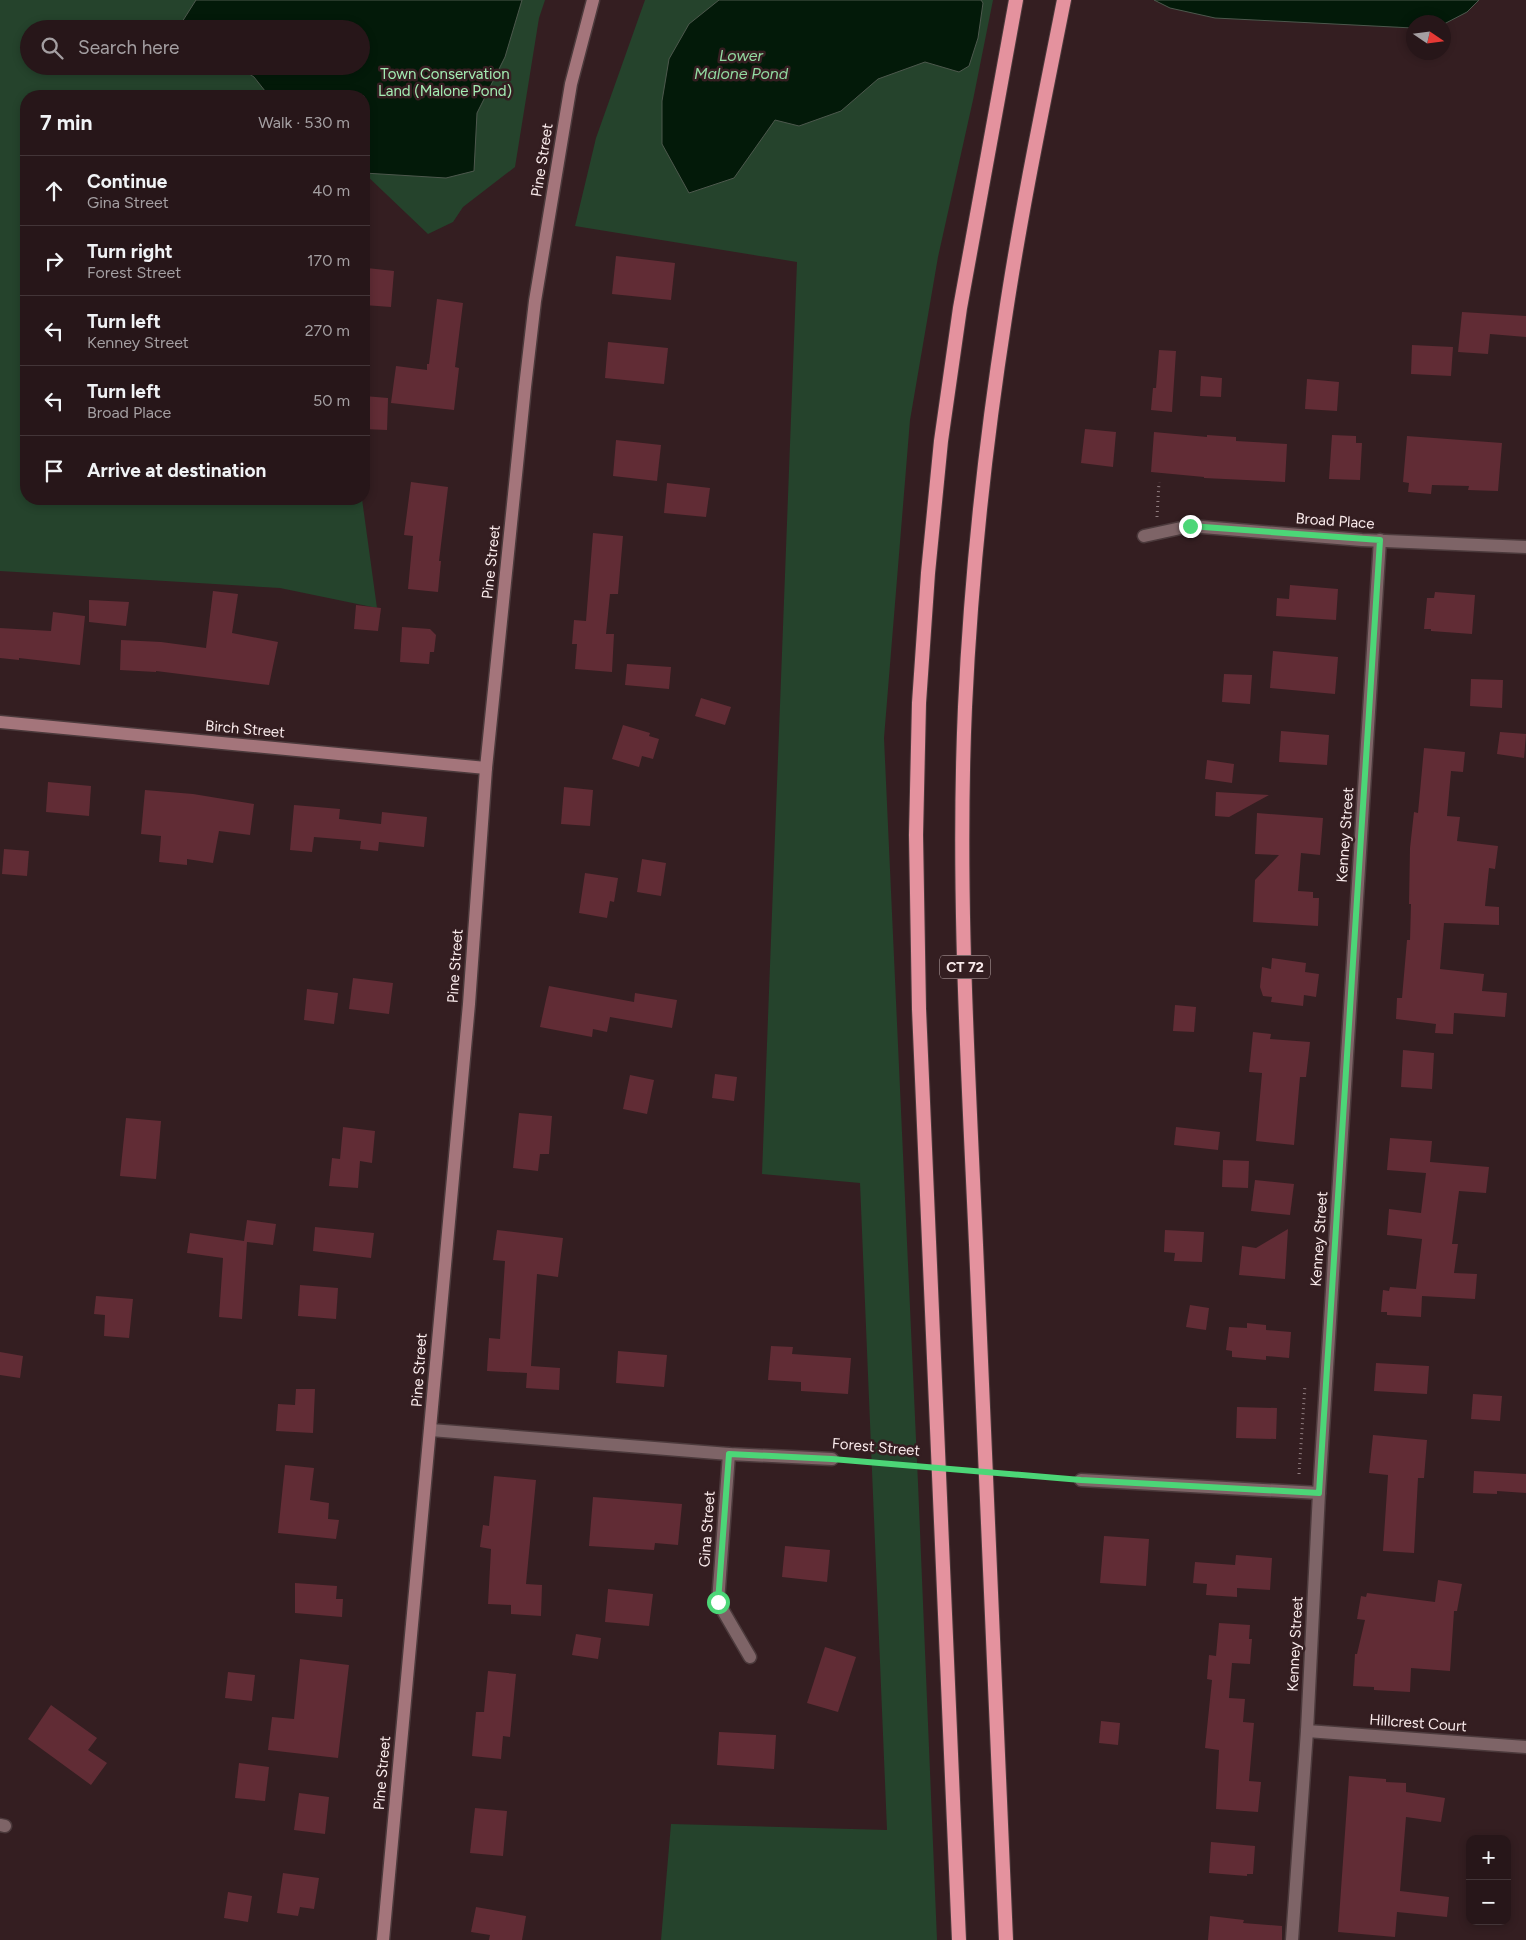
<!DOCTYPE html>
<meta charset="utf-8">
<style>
body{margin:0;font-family:Figtree,sans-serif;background:#2f1f22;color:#f1f3f6}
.controls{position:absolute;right:15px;bottom:15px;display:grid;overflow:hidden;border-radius:10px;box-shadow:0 2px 8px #0003}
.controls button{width:45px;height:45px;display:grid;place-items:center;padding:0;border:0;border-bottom:1px solid #433538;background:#271619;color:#f1f3f6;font:25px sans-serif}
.compass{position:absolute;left:1406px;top:15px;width:45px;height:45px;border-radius:50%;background:#271619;box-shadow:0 2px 8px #0003;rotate:103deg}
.stop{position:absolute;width:15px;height:15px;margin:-11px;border:4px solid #4cd677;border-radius:50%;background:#fff}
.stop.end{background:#4cd677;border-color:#fff;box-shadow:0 1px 5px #0008}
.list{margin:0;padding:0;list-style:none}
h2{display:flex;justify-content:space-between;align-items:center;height:65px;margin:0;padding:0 20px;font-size:21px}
h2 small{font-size:16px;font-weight:400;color:#a49fa2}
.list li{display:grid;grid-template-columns:32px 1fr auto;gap:15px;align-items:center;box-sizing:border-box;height:70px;padding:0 20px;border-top:1px solid #433538}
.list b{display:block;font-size:19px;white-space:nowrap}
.list p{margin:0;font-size:16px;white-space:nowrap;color:#a49fa2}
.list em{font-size:16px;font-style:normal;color:#a49fa2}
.icon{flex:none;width:28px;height:28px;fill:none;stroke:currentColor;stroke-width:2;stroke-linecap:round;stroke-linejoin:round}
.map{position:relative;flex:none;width:1526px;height:1940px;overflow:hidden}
.search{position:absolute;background:#271619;box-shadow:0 2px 8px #0003;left:20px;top:20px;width:350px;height:55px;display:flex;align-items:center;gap:12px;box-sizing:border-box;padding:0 18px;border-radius:28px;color:#a49fa2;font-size:19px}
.panel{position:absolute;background:#271619;box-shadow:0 2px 8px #0003;left:20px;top:90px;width:350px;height:415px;border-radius:20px}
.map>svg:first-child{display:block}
.green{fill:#25432c;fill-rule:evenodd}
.water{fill:#031a09;stroke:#4d584d}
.building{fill:#612c35}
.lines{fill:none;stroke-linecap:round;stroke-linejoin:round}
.minor-casing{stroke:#4c3a3c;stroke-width:15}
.secondary-casing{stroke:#4c3a3c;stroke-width:15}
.trunk-casing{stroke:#4c3a3c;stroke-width:16}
.path{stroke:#8e7b7d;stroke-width:3;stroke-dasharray:1 4;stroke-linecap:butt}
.minor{stroke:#7e6467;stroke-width:12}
.secondary{stroke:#a4757b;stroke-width:12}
.trunk{stroke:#e4929e;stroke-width:14}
.path-bridge{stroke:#8e7b7d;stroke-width:3;stroke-dasharray:1 4;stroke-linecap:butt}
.route{stroke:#4cd677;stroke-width:6}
.labels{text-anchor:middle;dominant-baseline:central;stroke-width:5;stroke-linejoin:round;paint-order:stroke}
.shield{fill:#341e21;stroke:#beadae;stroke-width:1}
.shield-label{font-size:14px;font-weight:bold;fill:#f9eaeb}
.park-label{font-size:15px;fill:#a4ecb3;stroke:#341e21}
.street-label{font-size:15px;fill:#f9eaeb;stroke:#341e21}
.water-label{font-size:16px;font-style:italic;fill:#93dba2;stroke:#341e21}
</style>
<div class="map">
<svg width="1526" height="1940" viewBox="0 0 1526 1940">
<rect width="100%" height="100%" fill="#341e21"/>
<g class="green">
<path d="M 0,0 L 545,0 L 539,18 L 515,167 L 463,207 L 453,222 L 428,234 L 364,173 L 364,175 L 364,96 L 26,96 L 26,499 L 362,499 L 377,608 L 280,588 L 0,571 ZM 29,29 L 361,29 L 361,66 L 29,66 Z"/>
<path d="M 645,0 L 993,0 L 973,100 L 938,257 L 910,420 L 884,738 L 918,1483 L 937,1940 L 661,1940 L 671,1824 L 887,1830 L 860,1183 L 762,1174 L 797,262 L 575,226 L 596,138 Z"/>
</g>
<g class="water">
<path d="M 196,0 L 522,0 L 505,57 L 477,113 L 474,171 L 446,178 L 364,173 L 364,96 L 269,96 L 254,77 L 237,66 L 361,66 L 361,29 L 190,29 L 182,22 Z"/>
<path d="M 719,0 L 981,0 L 983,3 L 978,38 L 969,66 L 959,72 L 925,62 L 878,79 L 841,111 L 799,126 L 775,120 L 734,178 L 689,193 L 662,144 L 662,101 L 669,59 L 689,24 Z"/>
<path d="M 1154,0 L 1479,0 L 1467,12 L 1444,24 L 1444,22 L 1414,22 L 1413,28 L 1215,18 L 1170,8 Z"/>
</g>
<g class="building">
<path d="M 616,256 L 675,263 L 671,300 L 612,294 Z"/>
<path d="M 367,268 L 394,271 L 391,307 L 364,305 Z"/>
<path d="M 437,299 L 463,303 L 455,367 L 459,368 L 454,410 L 391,403 L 396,366 L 427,370 L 427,364 L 429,364 Z"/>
<path d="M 1462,312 L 1526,316 L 1526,337 L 1490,334 L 1488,354 L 1458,352 Z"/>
<path d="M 608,342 L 668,348 L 664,384 L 605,378 Z"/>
<path d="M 1412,345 L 1453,347 L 1451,376 L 1411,374 Z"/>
<path d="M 1159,350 L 1176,351 L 1172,412 L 1151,410 L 1153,388 L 1156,388 Z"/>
<path d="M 1201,376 L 1222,378 L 1221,397 L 1200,396 Z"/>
<path d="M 1307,379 L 1339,382 L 1337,411 L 1305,409 Z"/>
<path d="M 364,396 L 388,398 L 387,430 L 364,429 Z"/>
<path d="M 1085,429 L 1116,432 L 1113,467 L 1081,463 Z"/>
<path d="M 1154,432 L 1207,437 L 1207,435 L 1236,437 L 1236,441 L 1287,444 L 1285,482 L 1204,478 L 1204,477 L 1151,472 Z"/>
<path d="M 1332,435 L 1356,436 L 1356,443 L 1362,443 L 1360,480 L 1329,479 Z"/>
<path d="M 1407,436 L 1502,443 L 1498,491 L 1468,490 L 1469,486 L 1432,485 L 1431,494 L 1408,492 L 1409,483 L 1403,482 Z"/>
<path d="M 616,440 L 661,445 L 657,481 L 613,476 Z"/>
<path d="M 411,482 L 448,487 L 439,561 L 441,561 L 438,592 L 408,589 L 413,536 L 404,535 Z"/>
<path d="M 667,483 L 710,488 L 706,517 L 664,513 Z"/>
<path d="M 593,533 L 623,536 L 618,594 L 610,594 L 606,634 L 614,634 L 612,672 L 575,669 L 577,644 L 572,644 L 574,620 L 586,621 Z"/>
<path d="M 1290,585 L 1338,589 L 1336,620 L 1276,616 L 1277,598 L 1289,599 Z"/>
<path d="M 213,591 L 238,594 L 232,633 L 278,642 L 269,685 L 156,671 L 156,672 L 120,670 L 121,640 L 161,642 L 206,648 Z"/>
<path d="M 1435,592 L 1475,595 L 1472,634 L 1431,631 L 1431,629 L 1424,629 L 1427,598 L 1434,598 Z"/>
<path d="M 89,600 L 129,602 L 126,626 L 89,622 Z"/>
<path d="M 356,605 L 381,608 L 378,631 L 354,629 Z"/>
<path d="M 53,612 L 85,616 L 80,665 L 19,658 L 19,660 L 0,658 L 0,628 L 51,631 Z"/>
<path d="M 402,627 L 430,629 L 436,635 L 434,652 L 430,652 L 429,664 L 400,662 Z"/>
<path d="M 1273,651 L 1338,657 L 1335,694 L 1270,688 Z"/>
<path d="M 627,664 L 671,667 L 669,689 L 625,685 Z"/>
<path d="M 1224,674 L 1252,675 L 1250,704 L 1222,702 Z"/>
<path d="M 1471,679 L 1503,680 L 1502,708 L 1470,706 Z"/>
<path d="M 701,698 L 731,707 L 725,725 L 695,716 Z"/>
<path d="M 623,725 L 650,733 L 649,736 L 659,739 L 653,759 L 642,756 L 639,767 L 612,759 Z"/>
<path d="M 1281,731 L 1329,735 L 1327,765 L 1279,762 Z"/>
<path d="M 1500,732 L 1526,734 L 1524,758 L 1497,754 Z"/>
<path d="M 1424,748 L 1465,752 L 1463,772 L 1451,771 L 1447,816 L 1460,817 L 1457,841 L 1498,846 L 1495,869 L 1489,868 L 1485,906 L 1499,907 L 1499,925 L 1444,923 L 1440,969 L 1484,974 L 1482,991 L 1507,993 L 1505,1017 L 1454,1013 L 1453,1034 L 1435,1033 L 1436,1024 L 1396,1019 L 1397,998 L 1402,998 L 1407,940 L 1410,940 L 1411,904 L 1409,904 L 1410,848 L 1414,812 L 1418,813 Z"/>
<path d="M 1207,760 L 1234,764 L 1232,783 L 1205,779 Z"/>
<path d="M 48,782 L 91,786 L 89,816 L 46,812 Z"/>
<path d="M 564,787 L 593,790 L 590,826 L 561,824 Z"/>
<path d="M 145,790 L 193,794 L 254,804 L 250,835 L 219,831 L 213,863 L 187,859 L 187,865 L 159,862 L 161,836 L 141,834 Z"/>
<path d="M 1216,792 L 1269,795 L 1229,817 L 1215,816 Z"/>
<path d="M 294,805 L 340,809 L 339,819 L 381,824 L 382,812 L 427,817 L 424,847 L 379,842 L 378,851 L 360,849 L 361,841 L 314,837 L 312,852 L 290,850 Z"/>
<path d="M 1257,813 L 1323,818 L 1320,855 L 1301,853 L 1298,891 L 1313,892 L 1313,898 L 1319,898 L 1318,926 L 1253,922 L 1255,880 L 1279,855 L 1255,854 Z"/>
<path d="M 4,849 L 29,851 L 27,876 L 2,874 Z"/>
<path d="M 642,859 L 666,863 L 661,896 L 637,892 Z"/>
<path d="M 585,873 L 618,878 L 614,902 L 610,901 L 607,918 L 579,913 Z"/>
<path d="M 1272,958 L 1306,963 L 1305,972 L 1319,974 L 1316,997 L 1304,995 L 1303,1006 L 1271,1002 L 1272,997 L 1263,996 L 1260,987 L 1262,967 L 1271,969 Z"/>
<path d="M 353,978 L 393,983 L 389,1014 L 349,1009 Z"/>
<path d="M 549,986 L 634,1002 L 635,993 L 677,1000 L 672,1028 L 610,1017 L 607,1032 L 593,1029 L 592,1037 L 540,1027 Z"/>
<path d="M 307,989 L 338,993 L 334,1024 L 304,1020 Z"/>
<path d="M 1175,1005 L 1196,1007 L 1194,1032 L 1173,1031 Z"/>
<path d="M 1253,1032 L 1271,1034 L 1270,1039 L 1310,1042 L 1306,1077 L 1300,1077 L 1294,1145 L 1256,1141 L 1262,1073 L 1249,1072 Z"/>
<path d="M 1403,1050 L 1434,1053 L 1432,1089 L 1401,1087 Z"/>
<path d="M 715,1074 L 737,1077 L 734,1101 L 712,1098 Z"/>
<path d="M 630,1075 L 654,1080 L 647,1114 L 623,1109 Z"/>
<path d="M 519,1113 L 552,1116 L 549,1154 L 540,1154 L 538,1171 L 513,1168 Z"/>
<path d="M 126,1118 L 161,1121 L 156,1179 L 120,1176 Z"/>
<path d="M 343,1127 L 375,1131 L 372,1163 L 360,1161 L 358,1188 L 329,1186 L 332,1158 L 340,1159 Z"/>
<path d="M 1176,1127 L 1220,1132 L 1218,1150 L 1174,1145 Z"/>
<path d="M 1390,1138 L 1432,1141 L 1430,1162 L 1489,1167 L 1486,1193 L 1459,1191 L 1452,1244 L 1458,1244 L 1454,1273 L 1477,1274 L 1475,1299 L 1422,1296 L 1421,1317 L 1387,1315 L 1387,1312 L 1381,1312 L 1383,1290 L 1389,1291 L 1390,1287 L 1416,1289 L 1422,1239 L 1387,1235 L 1389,1209 L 1421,1213 L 1426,1173 L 1387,1170 Z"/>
<path d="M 1223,1160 L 1249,1161 L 1248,1188 L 1222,1187 Z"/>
<path d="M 1255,1180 L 1294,1184 L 1290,1215 L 1251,1211 Z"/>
<path d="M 247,1220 L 276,1224 L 273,1245 L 247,1242 L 242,1319 L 219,1317 L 223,1258 L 187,1253 L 190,1233 L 244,1241 Z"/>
<path d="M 315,1227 L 374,1233 L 371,1258 L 313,1251 Z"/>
<path d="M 1288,1229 L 1285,1279 L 1239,1275 L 1242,1246 L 1256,1248 Z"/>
<path d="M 497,1230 L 563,1238 L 558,1277 L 537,1274 L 531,1366 L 560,1368 L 559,1390 L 526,1388 L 527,1373 L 487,1371 L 489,1338 L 500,1339 L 505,1261 L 493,1260 Z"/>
<path d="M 1165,1230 L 1204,1232 L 1202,1262 L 1174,1261 L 1175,1253 L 1164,1252 Z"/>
<path d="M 300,1285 L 338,1288 L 336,1319 L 298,1316 Z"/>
<path d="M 96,1296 L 133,1299 L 129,1338 L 104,1336 L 105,1315 L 94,1314 Z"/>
<path d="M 1190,1305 L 1209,1308 L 1206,1330 L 1186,1327 Z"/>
<path d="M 1247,1323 L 1266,1325 L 1266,1330 L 1291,1332 L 1289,1358 L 1266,1356 L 1266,1360 L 1232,1357 L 1232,1351 L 1226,1350 L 1229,1327 L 1247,1328 Z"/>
<path d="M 771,1346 L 793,1347 L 792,1354 L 851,1358 L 848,1394 L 801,1391 L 801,1382 L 768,1380 Z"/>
<path d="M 618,1351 L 667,1355 L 664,1387 L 616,1383 Z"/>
<path d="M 0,1352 L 23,1356 L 20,1378 L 0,1375 Z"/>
<path d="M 1376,1363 L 1429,1366 L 1427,1394 L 1374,1391 Z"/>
<path d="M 296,1389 L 315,1389 L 313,1433 L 276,1431 L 278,1404 L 295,1405 Z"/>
<path d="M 1473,1394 L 1502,1396 L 1500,1421 L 1471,1419 Z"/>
<path d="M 1237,1407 L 1277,1408 L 1276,1439 L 1236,1438 Z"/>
<path d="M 1373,1435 L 1427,1440 L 1424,1478 L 1418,1478 L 1414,1553 L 1383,1551 L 1388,1475 L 1369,1473 Z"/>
<path d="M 285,1465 L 314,1468 L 310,1500 L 329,1503 L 328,1519 L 339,1520 L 336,1539 L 278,1533 Z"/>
<path d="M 1474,1471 L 1526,1474 L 1526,1493 L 1497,1491 L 1497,1494 L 1473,1493 Z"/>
<path d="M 494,1476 L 536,1480 L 526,1584 L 542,1585 L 541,1616 L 511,1614 L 511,1605 L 488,1604 L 491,1549 L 480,1547 L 483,1525 L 489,1526 Z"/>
<path d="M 593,1497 L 682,1504 L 678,1545 L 655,1543 L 654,1550 L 589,1546 Z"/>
<path d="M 1104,1536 L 1149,1539 L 1146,1586 L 1100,1583 Z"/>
<path d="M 785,1546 L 830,1550 L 827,1582 L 782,1577 Z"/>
<path d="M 1236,1555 L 1272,1558 L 1270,1590 L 1237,1588 L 1237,1597 L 1206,1595 L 1207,1584 L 1193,1583 L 1195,1562 L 1235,1565 Z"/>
<path d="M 1438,1580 L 1462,1584 L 1457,1611 L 1454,1611 L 1450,1671 L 1411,1668 L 1410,1692 L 1374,1690 L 1374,1687 L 1353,1686 L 1355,1654 L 1357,1654 L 1365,1620 L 1357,1619 L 1361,1596 L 1366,1597 L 1367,1593 L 1435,1602 Z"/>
<path d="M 295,1583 L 337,1586 L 336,1599 L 343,1599 L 342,1617 L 295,1613 Z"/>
<path d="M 608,1589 L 653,1594 L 649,1626 L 605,1622 Z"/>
<path d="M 1219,1623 L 1250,1625 L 1249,1639 L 1252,1639 L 1250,1664 L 1232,1663 L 1229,1698 L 1245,1699 L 1243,1722 L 1254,1723 L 1249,1781 L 1261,1782 L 1258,1812 L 1216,1809 L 1219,1750 L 1205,1748 L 1212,1680 L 1207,1679 L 1209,1655 L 1216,1656 Z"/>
<path d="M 576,1634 L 601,1638 L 598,1659 L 572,1655 Z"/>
<path d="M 825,1647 L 856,1657 L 838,1712 L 807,1703 Z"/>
<path d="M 300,1659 L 349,1665 L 338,1758 L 268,1750 L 272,1717 L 294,1719 Z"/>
<path d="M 488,1671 L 516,1674 L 510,1737 L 503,1736 L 501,1759 L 472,1756 L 476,1712 L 484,1712 Z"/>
<path d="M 228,1672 L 255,1675 L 252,1701 L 225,1698 Z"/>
<path d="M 51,1705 L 97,1738 L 88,1750 L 107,1763 L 91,1785 L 28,1739 Z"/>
<path d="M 1101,1721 L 1120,1723 L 1118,1745 L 1099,1743 Z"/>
<path d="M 719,1732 L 776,1735 L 774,1769 L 717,1765 Z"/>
<path d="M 239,1763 L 269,1767 L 265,1801 L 235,1798 Z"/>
<path d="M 1349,1776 L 1386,1779 L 1386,1782 L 1406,1783 L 1406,1792 L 1445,1798 L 1441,1822 L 1406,1817 L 1400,1891 L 1449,1897 L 1447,1917 L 1397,1912 L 1395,1937 L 1338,1932 Z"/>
<path d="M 299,1793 L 329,1797 L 325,1834 L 294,1830 Z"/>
<path d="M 475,1808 L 507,1811 L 503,1856 L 470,1853 Z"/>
<path d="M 1211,1842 L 1255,1846 L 1253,1874 L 1247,1874 L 1247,1876 L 1209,1873 Z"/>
<path d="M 283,1873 L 319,1878 L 314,1909 L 300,1907 L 298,1916 L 277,1913 Z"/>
<path d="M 228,1892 L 252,1896 L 248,1922 L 224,1918 Z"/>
<path d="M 476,1907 L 526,1916 L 522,1940 L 489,1940 L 490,1935 L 471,1932 Z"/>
<path d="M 1210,1916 L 1244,1920 L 1243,1923 L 1282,1926 L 1282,1940 L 1208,1940 Z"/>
</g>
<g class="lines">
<defs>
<g id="minor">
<path d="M 1144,536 L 1190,526 L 1362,540 L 1526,547"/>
<path d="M 431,1430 L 729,1454 L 832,1459"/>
<path d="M 729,1454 L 718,1602 L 750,1657"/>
<path d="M 1081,1480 L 1319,1493"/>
<path d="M 1307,1731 L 1526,1747"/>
<path d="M 0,1825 L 5,1826"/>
<path d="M 1292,1940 L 1307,1731 L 1319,1493 L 1380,540"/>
</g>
<g id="secondary">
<path d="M 0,722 L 486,768"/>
<path d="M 383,1940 L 469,1004 L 486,768 L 525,387 L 535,301 L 571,84 L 593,0"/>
</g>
<g id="trunk">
<path d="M 959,1940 L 919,1009 L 916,835 L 919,703 L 928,573 L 941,441 L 960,308 L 1016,0"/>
<path d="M 1006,1940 C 996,1708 986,1477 976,1245 C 968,1066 957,887 965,707 C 971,577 985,446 1005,318 C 1021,211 1043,106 1064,0"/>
</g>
</defs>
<use href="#minor" class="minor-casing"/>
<use href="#secondary" class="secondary-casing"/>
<use href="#trunk" class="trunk-casing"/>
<g class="path">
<path d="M 1157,517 L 1159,482"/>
<path d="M 1299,1474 L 1305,1385"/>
</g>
<use href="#minor" class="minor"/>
<use href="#secondary" class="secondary"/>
<use href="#trunk" class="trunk"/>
<path class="path-bridge" d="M 832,1459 L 1081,1480"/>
</g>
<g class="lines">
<path class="route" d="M 718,1602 L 729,1454 L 832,1459 L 1081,1480 L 1319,1493 L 1380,540 L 1190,526"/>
</g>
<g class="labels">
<rect class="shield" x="940" y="955.5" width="50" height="23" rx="4"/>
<g class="shield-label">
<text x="965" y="967">CT 72</text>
</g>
<g class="park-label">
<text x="445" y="74">Town Conservation<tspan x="445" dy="17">Land (Malone Pond)</tspan></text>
</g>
<g class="street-label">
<text transform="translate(542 160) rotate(-81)">Pine Street</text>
<text transform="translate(1335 521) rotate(4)">Broad Place</text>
<text transform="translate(491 562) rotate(-84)">Pine Street</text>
<text transform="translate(245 729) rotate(5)">Birch Street</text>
<text transform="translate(1345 835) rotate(-86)">Kenney Street</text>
<text transform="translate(455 966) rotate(-86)">Pine Street</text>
<text transform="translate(1319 1239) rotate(-86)">Kenney Street</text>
<text transform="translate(419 1370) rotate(-86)">Pine Street</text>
<text transform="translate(876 1447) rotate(5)">Forest Street</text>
<text transform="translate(707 1529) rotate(-86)">Gina Street</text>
<text transform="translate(1295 1644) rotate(-87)">Kenney Street</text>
<text transform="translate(1418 1723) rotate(4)">Hillcrest Court</text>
<text transform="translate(382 1773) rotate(-85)">Pine Street</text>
</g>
<g class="water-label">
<text x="741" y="55">Lower<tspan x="741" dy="18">Malone Pond</tspan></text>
</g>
</g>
</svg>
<div class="controls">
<button>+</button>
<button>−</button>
</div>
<svg class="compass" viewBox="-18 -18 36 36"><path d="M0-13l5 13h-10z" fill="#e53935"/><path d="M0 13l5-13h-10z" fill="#a49fa2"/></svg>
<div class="stop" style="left:718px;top:1602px"></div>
<div class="stop end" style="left:1190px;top:526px"></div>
<div class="search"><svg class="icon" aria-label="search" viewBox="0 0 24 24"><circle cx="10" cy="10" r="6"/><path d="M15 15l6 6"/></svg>Search here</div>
<section class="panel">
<h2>7 min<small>Walk · 530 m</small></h2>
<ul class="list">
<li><svg class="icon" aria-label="ahead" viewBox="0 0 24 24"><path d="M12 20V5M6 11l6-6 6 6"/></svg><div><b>Continue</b><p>Gina Street</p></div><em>40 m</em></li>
<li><svg class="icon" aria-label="right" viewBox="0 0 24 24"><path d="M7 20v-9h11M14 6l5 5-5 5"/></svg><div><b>Turn right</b><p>Forest Street</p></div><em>170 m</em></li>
<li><svg class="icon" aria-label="left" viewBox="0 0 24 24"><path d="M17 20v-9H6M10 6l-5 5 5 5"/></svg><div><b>Turn left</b><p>Kenney Street</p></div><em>270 m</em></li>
<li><svg class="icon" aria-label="left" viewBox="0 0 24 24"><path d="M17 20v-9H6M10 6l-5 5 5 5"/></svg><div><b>Turn left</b><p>Broad Place</p></div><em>50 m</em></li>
<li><svg class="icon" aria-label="arrive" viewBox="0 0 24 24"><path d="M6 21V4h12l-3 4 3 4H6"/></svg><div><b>Arrive at destination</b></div></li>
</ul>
</section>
</div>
